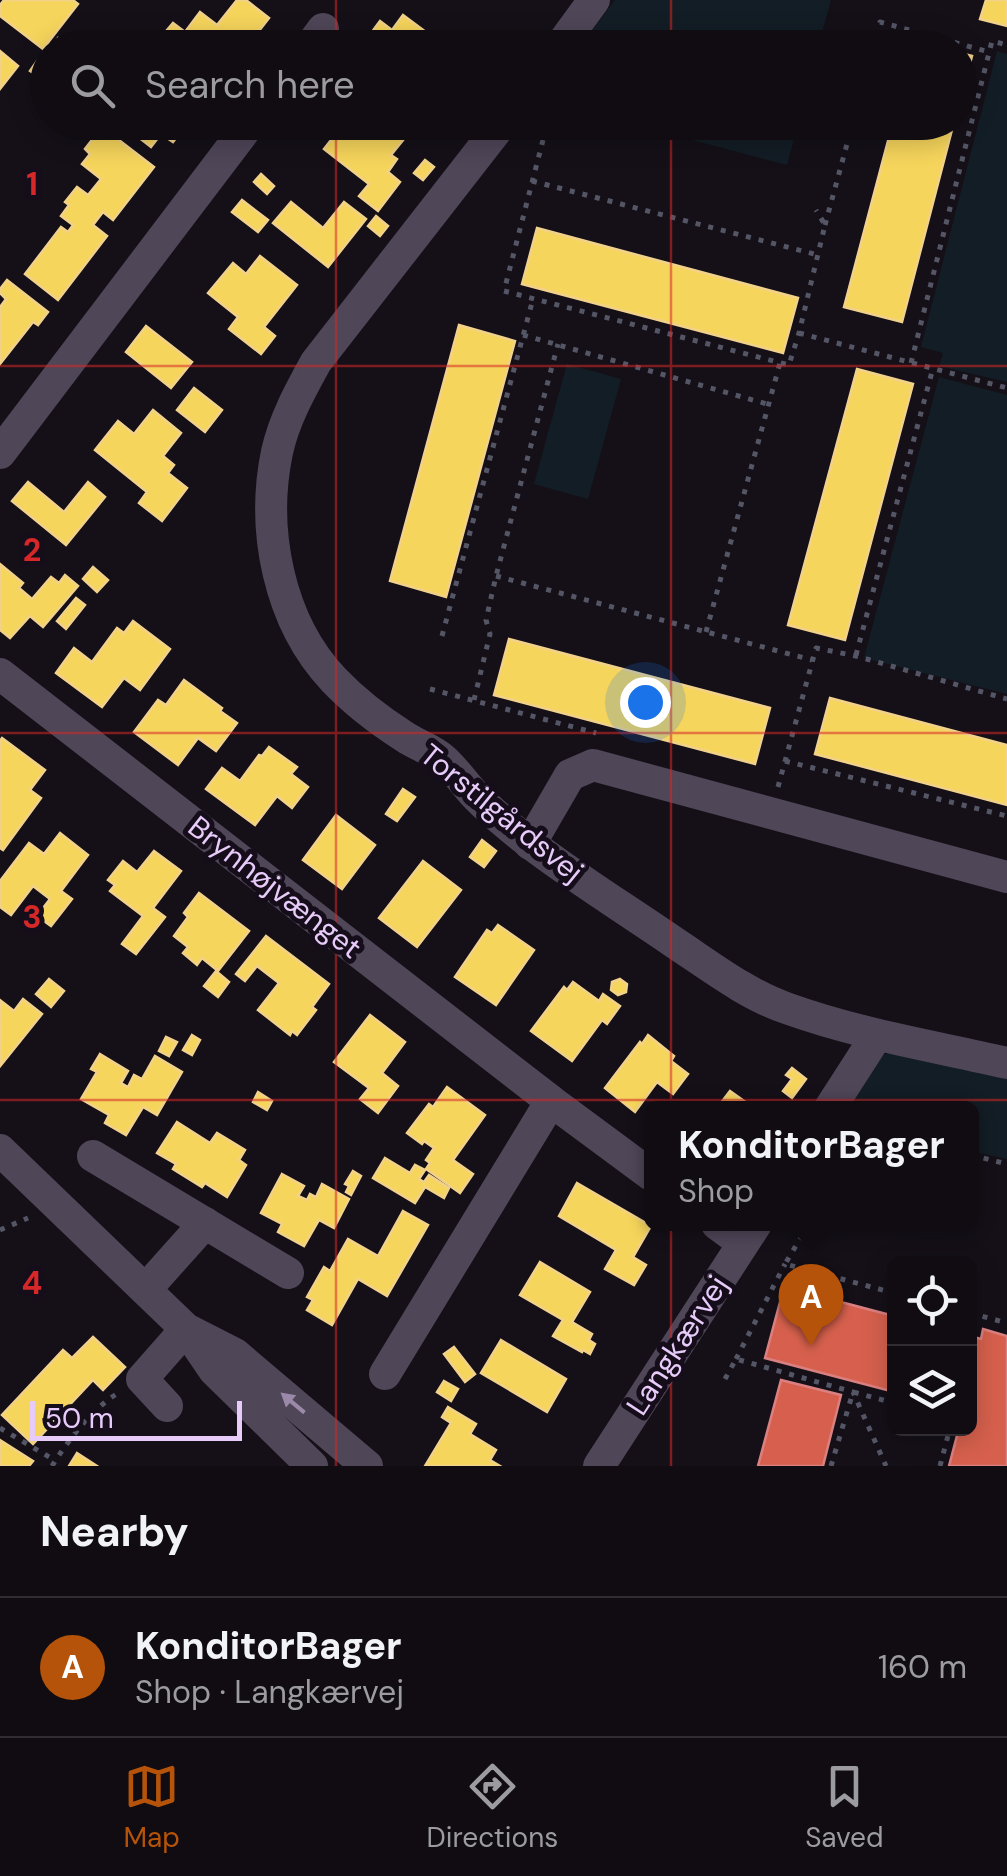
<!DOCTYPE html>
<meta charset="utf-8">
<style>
body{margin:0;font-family:"DM Sans",sans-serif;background:#19151b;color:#f1f3f6}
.controls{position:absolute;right:30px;bottom:30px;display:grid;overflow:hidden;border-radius:15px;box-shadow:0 5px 25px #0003}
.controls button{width:90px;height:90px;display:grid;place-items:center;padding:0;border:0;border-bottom:2px solid #302c32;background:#100c12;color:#f1f3f6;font:50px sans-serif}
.scale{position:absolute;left:30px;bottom:25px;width:212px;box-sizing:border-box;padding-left:10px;border:5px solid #e7ccfa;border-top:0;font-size:28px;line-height:35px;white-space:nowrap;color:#e7ccfa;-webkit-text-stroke:8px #160d1b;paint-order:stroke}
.you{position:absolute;left:645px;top:702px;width:35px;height:35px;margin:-25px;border:8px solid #fff;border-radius:50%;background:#1a73e8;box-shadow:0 0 0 15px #1a73e833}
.badge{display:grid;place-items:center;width:65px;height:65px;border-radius:50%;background:#b45309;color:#fff;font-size:32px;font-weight:700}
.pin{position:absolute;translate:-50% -82px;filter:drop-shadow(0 2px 5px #0008)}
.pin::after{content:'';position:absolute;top:52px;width:35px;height:30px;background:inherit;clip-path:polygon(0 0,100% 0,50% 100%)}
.popup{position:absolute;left:644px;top:1101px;width:335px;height:130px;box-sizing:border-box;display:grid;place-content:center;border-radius:15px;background:#100c12;filter:drop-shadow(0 2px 8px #0005);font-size:32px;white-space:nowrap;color:#9c9b9f}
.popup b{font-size:38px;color:#f1f3f6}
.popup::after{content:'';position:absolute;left:50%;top:100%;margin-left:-20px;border:20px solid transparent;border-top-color:#100c12}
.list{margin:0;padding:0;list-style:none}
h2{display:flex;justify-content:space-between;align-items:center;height:130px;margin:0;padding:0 40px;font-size:42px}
h2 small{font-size:32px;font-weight:400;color:#9c9b9f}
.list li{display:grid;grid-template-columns:65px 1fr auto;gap:30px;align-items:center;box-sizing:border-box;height:140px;padding:0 40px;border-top:2px solid #302c32}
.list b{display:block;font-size:38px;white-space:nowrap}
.list p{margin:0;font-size:32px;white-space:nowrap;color:#9c9b9f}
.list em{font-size:32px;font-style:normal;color:#9c9b9f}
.icon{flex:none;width:55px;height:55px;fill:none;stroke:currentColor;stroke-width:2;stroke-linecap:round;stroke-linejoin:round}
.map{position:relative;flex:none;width:1007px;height:1466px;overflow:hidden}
.search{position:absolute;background:#100c12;box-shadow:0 5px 25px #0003;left:30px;right:30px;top:30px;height:110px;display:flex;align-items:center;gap:25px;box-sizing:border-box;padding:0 35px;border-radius:55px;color:#9c9b9f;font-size:38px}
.sheet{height:270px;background:#100c12}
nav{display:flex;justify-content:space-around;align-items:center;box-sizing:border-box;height:140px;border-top:2px solid #302c32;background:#100c12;font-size:28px;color:#9c9b9f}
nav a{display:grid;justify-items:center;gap:5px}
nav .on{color:#b45309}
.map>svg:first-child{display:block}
.green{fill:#131d25}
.homes{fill:#f6d55c;stroke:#f2d28b;stroke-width:2.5}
.shops{fill:#d6604d;stroke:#db8081;stroke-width:2.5}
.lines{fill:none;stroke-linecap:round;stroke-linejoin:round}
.path{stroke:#545666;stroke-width:5;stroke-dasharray:5 8;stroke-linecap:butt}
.minor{stroke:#4f4658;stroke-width:32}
.oneway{fill:#9b89a9}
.grid{fill:none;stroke:#d62828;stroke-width:2.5;stroke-opacity:0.55}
.labels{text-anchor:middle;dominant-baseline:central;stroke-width:10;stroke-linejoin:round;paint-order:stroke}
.street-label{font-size:30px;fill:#e7ccfa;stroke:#160d1b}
.grid-label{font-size:32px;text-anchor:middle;font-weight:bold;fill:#d62828;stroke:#160d1b;stroke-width:10;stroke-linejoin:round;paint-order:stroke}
</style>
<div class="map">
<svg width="1007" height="1466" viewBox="0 0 1007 1466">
<rect width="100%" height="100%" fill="#151018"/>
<g class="green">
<path d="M 615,0 L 831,0 L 818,47 L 579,48 Z"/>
<path d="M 997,51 L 1007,54 L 1007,382 L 939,366 L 943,353 L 921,347 Z"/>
<path d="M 628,123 L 798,123 L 787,165 Z"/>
<path d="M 567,364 L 621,379 L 588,499 L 534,484 Z"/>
<path d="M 939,377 L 1007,395 L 1007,694 L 864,658 Z"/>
<path d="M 901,1053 L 1007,1078 L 1007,1159 L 971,1151 L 971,1108 L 842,1108 L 883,1054 Z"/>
</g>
<g class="homes">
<path d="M 4,0 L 73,0 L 78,4 L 43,49 L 0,16 L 0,5 Z"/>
<path d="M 237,0 L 246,0 L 269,18 L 246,48 L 174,48 L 161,37 L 173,23 L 185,32 L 200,12 L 217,25 Z"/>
<path d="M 986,0 L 1007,0 L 1007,26 L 980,19 Z"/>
<path d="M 403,15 L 434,38 L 427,48 L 360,48 L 380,21 L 392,30 Z"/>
<path d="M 58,38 L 72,48 L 48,48 L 48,83 L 30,71 L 49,44 L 52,46 Z"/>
<path d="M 0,51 L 18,66 L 0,89 Z"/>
<path d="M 960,53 L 972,56 L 960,103 Z"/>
<path d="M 119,122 L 188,122 L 173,142 L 161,134 L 151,147 Z"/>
<path d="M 345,122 L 349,122 L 362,133 L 370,122 L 378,122 L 382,126 L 384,124 L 404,139 L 391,155 L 397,159 L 388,172 L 400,182 L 378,211 L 359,196 L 369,184 L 324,149 Z"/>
<path d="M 893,122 L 954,122 L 902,322 L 844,307 Z"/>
<path d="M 102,127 L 154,167 L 113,220 L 103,212 L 93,225 L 107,236 L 58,300 L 25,274 L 61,227 L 68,232 L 73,225 L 61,216 L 69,205 L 65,202 L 77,187 L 88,195 L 101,179 L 82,164 L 90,154 L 85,149 Z"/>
<path d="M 425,160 L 434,167 L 423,180 L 414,173 Z"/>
<path d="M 261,174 L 274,186 L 267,194 L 254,182 Z"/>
<path d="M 242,200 L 268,220 L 258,232 L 232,212 Z"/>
<path d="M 291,202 L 323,228 L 344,202 L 366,219 L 328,267 L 273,223 Z"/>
<path d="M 376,216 L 388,226 L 380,236 L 368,226 Z"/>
<path d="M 537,228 L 798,298 L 783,353 L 522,284 Z"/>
<path d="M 260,256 L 297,285 L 264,327 L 275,336 L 261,354 L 229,329 L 238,317 L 208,293 L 233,263 L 246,274 Z"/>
<path d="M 7,280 L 48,312 L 38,325 L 33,322 L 0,364 L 0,307 L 6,299 L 0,293 L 0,289 Z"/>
<path d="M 459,325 L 515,341 L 446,597 L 390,581 Z"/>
<path d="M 146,326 L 192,362 L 171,388 L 126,352 Z"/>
<path d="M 857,369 L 913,384 L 845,640 L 788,625 Z"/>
<path d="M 194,388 L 222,410 L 205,432 L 177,410 Z"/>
<path d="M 153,410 L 181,433 L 163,456 L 174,465 L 168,473 L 187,488 L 162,521 L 139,503 L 147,492 L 95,450 L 118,421 L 134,434 Z"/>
<path d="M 28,482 L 64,512 L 88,482 L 105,497 L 66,545 L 12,501 Z"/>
<path d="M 0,564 L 23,583 L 19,588 L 32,599 L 51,577 L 59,583 L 65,575 L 78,586 L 43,627 L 30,616 L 10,638 L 0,630 Z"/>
<path d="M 93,567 L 108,580 L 97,592 L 83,579 Z"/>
<path d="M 76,598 L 85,605 L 66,629 L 57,621 Z"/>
<path d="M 133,621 L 170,649 L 140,690 L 124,678 L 102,707 L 56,673 L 74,648 L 92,662 L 117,628 L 124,633 Z"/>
<path d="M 509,639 L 770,708 L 755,764 L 494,695 Z"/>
<path d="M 184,680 L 222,708 L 220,711 L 237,723 L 216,751 L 198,738 L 178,765 L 134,732 L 158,700 L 166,705 Z"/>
<path d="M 830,698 L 1007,745 L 1007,805 L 815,754 Z"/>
<path d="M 2,738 L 45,770 L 30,790 L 41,798 L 3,850 L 0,848 L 0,741 Z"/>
<path d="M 269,747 L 297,767 L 291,774 L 308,787 L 292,808 L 277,796 L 255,825 L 206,789 L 222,768 L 240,781 L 259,755 L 262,756 Z"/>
<path d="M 403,789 L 415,797 L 397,821 L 386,814 Z"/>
<path d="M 336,815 L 375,845 L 342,889 L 303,860 Z"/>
<path d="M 60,833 L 88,855 L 61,891 L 72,899 L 51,926 L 37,916 L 50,899 L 33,886 L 11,915 L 0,907 L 0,881 L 29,843 L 44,854 Z"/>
<path d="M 482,840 L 496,851 L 484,867 L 470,857 Z"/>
<path d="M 154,851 L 181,871 L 153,908 L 165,917 L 136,954 L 122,944 L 143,916 L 110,891 L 115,885 L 108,880 L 123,861 L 137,872 Z"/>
<path d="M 423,861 L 461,890 L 417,947 L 379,918 Z"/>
<path d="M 199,893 L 249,931 L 218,971 L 202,958 L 197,965 L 183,953 L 188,947 L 174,936 L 188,917 L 184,913 Z"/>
<path d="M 498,925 L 534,950 L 496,1005 L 455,977 L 487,930 L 492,933 Z"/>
<path d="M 266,936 L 329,984 L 312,1007 L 316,1010 L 297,1035 L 292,1031 L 290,1035 L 258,1010 L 279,983 L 257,966 L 245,981 L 236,974 Z"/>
<path d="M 216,971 L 229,982 L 218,997 L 204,986 Z"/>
<path d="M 49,979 L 64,991 L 51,1007 L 36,994 Z"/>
<path d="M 620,979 L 627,984 L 626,992 L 618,995 L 611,990 L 612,982 Z"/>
<path d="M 573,982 L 599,1001 L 603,994 L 620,1006 L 607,1024 L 602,1020 L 572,1061 L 531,1031 L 564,987 L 567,990 Z"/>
<path d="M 23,999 L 42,1014 L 1,1065 L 0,1000 L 14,1011 Z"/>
<path d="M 370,1015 L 405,1042 L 382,1073 L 398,1086 L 378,1113 L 360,1099 L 369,1088 L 334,1062 Z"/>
<path d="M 192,1035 L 200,1040 L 192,1055 L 183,1050 Z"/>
<path d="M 648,1035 L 674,1056 L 671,1061 L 688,1074 L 673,1094 L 657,1082 L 635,1112 L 605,1088 L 640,1042 L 642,1044 Z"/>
<path d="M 166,1037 L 177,1042 L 169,1056 L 159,1051 Z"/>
<path d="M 100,1054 L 128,1071 L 121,1083 L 128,1087 L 134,1075 L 142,1079 L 155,1056 L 182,1072 L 157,1115 L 143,1107 L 126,1135 L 105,1123 L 109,1115 L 81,1099 L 97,1072 L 91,1069 Z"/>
<path d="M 792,1068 L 806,1079 L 792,1098 L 783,1091 L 792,1079 L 786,1075 Z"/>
<path d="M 447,1087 L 485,1115 L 453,1160 L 473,1174 L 460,1193 L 426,1169 L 430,1163 L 426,1160 L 434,1148 L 424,1141 L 422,1144 L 407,1133 L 429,1104 L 433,1107 Z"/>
<path d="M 730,1091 L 754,1108 L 717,1108 Z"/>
<path d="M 258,1092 L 272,1101 L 267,1110 L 253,1102 Z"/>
<path d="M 177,1122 L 210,1143 L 217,1133 L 245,1150 L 239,1160 L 246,1165 L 227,1197 L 205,1183 L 202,1187 L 173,1169 L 176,1164 L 157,1153 Z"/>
<path d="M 385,1158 L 410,1173 L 415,1165 L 425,1170 L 419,1179 L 424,1182 L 429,1175 L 449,1188 L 444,1198 L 425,1187 L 415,1203 L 373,1178 Z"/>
<path d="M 353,1171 L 361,1176 L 351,1195 L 346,1192 L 349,1186 L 345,1184 Z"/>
<path d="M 282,1174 L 304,1186 L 298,1196 L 307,1200 L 310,1194 L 316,1197 L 322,1184 L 349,1199 L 334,1228 L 319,1220 L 304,1246 L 278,1232 L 282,1224 L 261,1213 Z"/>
<path d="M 577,1183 L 651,1226 L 633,1257 L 646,1265 L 634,1285 L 605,1269 L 616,1250 L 559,1216 Z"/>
<path d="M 403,1211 L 428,1225 L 387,1296 L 358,1279 L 332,1325 L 307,1310 L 313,1300 L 307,1297 L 324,1267 L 330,1271 L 348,1239 L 378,1256 Z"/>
<path d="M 540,1262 L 590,1292 L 572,1322 L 592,1334 L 589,1340 L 595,1344 L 590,1354 L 583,1350 L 582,1352 L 553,1336 L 563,1320 L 520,1295 Z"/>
<path d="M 93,1337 L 125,1367 L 103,1390 L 93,1380 L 33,1444 L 2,1415 L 63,1350 L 72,1358 Z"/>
<path d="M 501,1340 L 566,1379 L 547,1412 L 481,1373 Z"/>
<path d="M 454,1347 L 475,1374 L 465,1382 L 444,1354 Z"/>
<path d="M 444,1381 L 458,1389 L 451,1401 L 437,1392 Z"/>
<path d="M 448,1407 L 476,1424 L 470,1434 L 496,1450 L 490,1460 L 500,1466 L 425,1466 L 451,1423 L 442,1417 Z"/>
<path d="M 0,1440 L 33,1461 L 29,1466 L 0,1466 Z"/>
<path d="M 77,1453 L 97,1466 L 69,1466 Z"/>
</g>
<g class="shops">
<path d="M 784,1287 L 894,1316 L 894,1392 L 765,1358 Z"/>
<path d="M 983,1329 L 1007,1336 L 1007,1466 L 949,1466 L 959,1428 L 970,1428 L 970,1336 L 981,1339 Z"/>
<path d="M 781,1380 L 841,1395 L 823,1466 L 758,1466 Z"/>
</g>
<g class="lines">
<g class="path">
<path d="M 873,48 L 880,22 L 989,52"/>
<path d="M 543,140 L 504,291 L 789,365 L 799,333 L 825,225 L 816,210"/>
<path d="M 532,181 L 818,255"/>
<path d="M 825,225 L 853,122"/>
<path d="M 799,333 L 1007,388"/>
<path d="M 523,335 L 767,404"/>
<path d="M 911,363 L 992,41 L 1007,45"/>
<path d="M 496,576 L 812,660"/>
<path d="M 706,632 L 780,363"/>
<path d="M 442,636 L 533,299"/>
<path d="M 856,655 L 933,368"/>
<path d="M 430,689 L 596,733"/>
<path d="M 474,700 L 490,634 L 486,620 L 496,576 L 558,344"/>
<path d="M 785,761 L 1007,816"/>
<path d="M 778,787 L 816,648 L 856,656 L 1007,699"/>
<path d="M 971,1155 L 1007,1164"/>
<path d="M 809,1224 L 785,1264 L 894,1293"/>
<path d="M 0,1230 L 28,1218"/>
<path d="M 970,1313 L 1007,1323"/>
<path d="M 736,1359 L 785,1264"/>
<path d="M 725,1379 L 736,1359 L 853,1392 L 886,1466"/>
<path d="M 0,1428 L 56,1461"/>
<path d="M 52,1466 C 69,1439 91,1410 118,1393"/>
<path d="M 831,1466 L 853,1392 L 894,1403"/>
<path d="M 940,1466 L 950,1428"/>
</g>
<g class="minor">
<path d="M 309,48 L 323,29"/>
<path d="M 559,48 L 594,0"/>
<path d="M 503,122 L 316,362 C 300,391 284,420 277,452 C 261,529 278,621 334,680 C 354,701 380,721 405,737 C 417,745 433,750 444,760 C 455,770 464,783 474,794 C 491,812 512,829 531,844 C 577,879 627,910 675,943 C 710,966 746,994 786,1008 C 858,1034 933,1046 1007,1063"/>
<path d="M 0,453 L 251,122"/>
<path d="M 0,674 L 551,1101 L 651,1175"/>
<path d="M 530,844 L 570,775 L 593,765 L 1007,877"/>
<path d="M 830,1108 L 877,1035"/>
<path d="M 0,1150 L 186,1329 L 214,1370 L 312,1466"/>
<path d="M 93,1156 L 288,1273"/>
<path d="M 717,1224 L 743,1243"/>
<path d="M 146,1289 L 205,1223"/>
<path d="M 190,1331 L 235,1354 L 367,1466"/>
<path d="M 385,1374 L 551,1101"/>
<path d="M 167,1406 L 142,1379 L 186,1329"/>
<path d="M 599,1466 L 756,1224"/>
</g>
</g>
<defs><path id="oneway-solid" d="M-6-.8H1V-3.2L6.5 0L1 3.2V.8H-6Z" transform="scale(2.5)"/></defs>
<use class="oneway" href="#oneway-solid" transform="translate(293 1403) rotate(-140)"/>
<path class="grid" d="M 336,0 L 336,48M 671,0 L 671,48M 336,122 L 336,1466M 671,122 L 671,1466M 0,366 L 1007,366M 0,733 L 1007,733M 0,1100 L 1007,1100"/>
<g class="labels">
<g class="street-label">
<text transform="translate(502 813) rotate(39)">Torstilgårdsvej</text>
<text transform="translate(275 887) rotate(38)">Brynhøjvænget</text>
<text transform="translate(677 1345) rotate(-57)">Langkærvej</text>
</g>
</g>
<g class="grid-label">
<text x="32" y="195">1</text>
<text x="32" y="561">2</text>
<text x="32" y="928">3</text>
<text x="32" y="1294">4</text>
</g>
</svg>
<div class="controls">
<button><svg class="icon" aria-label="locate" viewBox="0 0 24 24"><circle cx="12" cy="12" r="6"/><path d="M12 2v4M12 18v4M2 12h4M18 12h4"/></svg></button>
<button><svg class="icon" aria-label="layers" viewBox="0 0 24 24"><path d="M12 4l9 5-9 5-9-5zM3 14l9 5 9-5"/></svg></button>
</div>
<div class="scale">50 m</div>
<div class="you"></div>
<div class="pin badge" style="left:811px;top:1346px">A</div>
<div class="popup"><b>KonditorBager</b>Shop</div>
<div class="search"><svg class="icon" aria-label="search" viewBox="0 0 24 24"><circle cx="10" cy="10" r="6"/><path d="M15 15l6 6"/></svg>Search here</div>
</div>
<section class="sheet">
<h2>Nearby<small></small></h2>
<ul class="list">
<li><span class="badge">A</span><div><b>KonditorBager</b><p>Shop · Langkærvej</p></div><em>160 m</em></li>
</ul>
</section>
<nav>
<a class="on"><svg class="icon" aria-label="map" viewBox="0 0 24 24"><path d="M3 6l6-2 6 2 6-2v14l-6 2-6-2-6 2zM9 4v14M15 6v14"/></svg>Map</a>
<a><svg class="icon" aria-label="directions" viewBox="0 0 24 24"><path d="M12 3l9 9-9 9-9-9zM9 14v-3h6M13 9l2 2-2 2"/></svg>Directions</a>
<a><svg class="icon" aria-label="saved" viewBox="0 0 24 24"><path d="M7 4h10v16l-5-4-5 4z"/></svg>Saved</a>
</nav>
